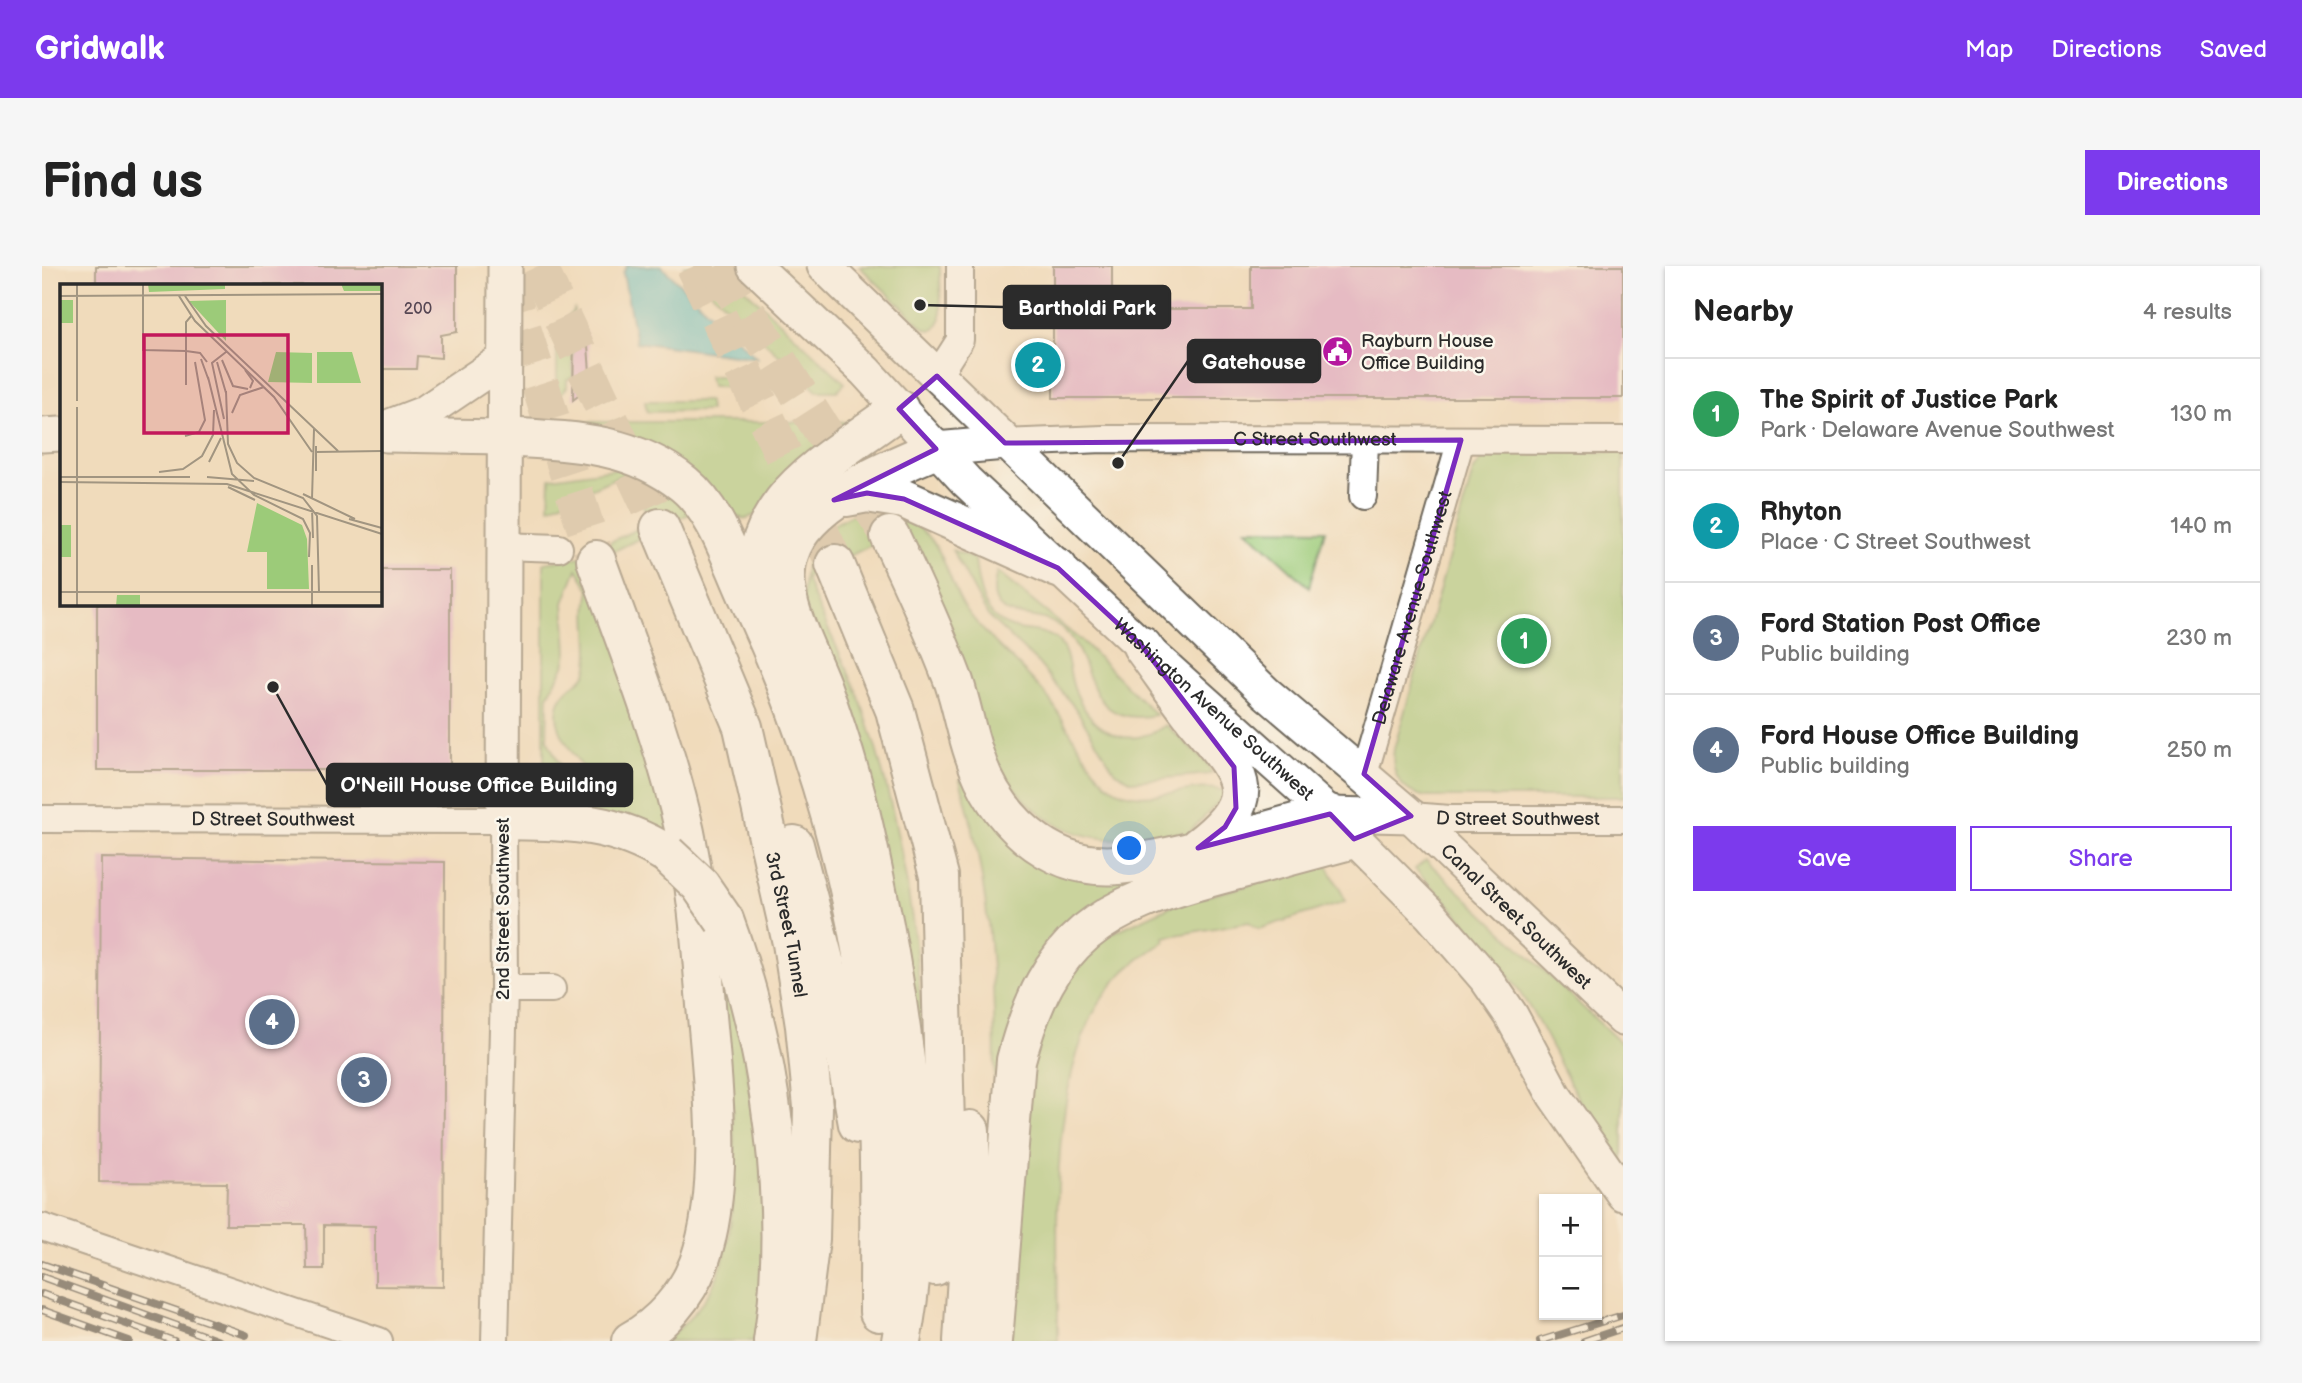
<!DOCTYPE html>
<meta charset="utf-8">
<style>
body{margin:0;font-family:"Balsamiq Sans",sans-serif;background:#f6f6f6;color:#222}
.controls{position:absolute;right:21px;bottom:21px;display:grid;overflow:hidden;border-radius:0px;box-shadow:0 2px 5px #0004}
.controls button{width:63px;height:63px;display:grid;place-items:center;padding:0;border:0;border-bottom:2px solid #e0e0e0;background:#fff;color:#222;font:35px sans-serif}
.you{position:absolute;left:1088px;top:583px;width:24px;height:24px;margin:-18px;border:5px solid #fff;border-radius:50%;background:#1a73e8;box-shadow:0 0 0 10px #1a73e833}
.badge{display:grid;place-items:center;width:46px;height:46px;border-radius:50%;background:#7c3aed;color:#fff;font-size:23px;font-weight:700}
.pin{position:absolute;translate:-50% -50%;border:4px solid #fff;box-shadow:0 2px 7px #0006}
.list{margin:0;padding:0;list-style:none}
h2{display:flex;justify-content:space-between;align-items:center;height:91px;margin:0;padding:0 28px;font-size:30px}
h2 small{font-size:23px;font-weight:400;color:#767676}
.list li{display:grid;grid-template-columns:46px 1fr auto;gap:21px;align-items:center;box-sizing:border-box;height:112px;padding:0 28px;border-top:2px solid #e0e0e0}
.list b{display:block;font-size:26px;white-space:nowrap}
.list p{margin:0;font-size:23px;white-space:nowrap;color:#767676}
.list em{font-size:23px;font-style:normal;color:#767676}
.actions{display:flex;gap:14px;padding:21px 28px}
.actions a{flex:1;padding:16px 0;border:2px solid #7c3aed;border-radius:0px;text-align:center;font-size:24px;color:#7c3aed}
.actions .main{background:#7c3aed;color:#fff}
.map{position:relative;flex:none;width:1581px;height:1075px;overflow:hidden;border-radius:0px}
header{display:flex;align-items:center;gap:42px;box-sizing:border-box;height:98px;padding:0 35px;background:#7c3aed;color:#fff}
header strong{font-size:33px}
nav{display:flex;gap:38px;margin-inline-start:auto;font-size:24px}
.intro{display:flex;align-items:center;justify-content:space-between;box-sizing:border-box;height:168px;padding:0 42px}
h1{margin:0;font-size:49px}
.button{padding:18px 32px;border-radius:0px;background:#7c3aed;color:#fff;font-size:24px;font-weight:700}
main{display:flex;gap:42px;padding:0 42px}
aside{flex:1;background:#fff;border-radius:0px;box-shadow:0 2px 5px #0004}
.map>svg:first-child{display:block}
.green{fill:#9ccb79;stroke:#647b52;stroke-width:2}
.water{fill:#4ebcc5;stroke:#3c7478;stroke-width:2}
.building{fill:#d996cc}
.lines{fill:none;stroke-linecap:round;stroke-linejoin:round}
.highway-tunnel{stroke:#c9b89e;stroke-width:38;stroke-dasharray:38 19;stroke-linecap:butt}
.minor-casing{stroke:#70695d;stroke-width:30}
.major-casing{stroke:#70695d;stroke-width:37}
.highway-casing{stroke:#70695d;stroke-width:42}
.minor{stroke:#fff;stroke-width:26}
.major{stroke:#fff;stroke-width:33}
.highway{stroke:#fff;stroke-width:38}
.rail-casing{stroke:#2b2b2b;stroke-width:8}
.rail{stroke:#fbf7ec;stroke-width:5;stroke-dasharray:16;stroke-linecap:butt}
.highway-bridge-casing{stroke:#70695d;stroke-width:42;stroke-linecap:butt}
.highway-bridge{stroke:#fff;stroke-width:38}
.marked{fill:none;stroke:#7b2cbf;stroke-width:5;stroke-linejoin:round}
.labels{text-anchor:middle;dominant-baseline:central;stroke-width:5;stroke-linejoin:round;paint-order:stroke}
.number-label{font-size:16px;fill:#564653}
.poi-label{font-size:19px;fill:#2b2b2b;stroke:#fbf7ec;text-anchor:start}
.street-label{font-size:19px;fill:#2b2b2b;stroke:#fbf7ec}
.inset-road{fill:none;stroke:#a19581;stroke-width:2}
.view{fill:#c2185b;fill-opacity:0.15;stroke:#c2185b;stroke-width:3.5}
.inset-edge{fill:none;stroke:#2b2b2b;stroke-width:3.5}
.leader{fill:none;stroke:#2b2b2b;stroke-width:2.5}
.callout-dot{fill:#2b2b2b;stroke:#fbf7ec;stroke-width:2.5}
.callout{fill:#2b2b2b;stroke:#2b2b2b;stroke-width:2.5}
.callout-label{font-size:21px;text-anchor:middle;font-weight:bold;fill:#fff}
</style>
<header>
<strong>Gridwalk</strong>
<nav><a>Map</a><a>Directions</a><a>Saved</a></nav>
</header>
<div class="intro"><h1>Find us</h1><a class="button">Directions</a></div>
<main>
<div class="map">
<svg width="1581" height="1075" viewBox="0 0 1581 1075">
<rect width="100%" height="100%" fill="#fbf7ec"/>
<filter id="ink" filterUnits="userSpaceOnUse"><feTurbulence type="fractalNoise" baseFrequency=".0143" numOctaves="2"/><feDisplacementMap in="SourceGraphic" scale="14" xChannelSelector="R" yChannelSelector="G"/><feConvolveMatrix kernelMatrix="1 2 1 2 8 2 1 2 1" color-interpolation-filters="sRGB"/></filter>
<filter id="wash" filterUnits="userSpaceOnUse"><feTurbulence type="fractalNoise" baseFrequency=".00686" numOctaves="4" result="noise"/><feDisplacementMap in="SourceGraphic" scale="28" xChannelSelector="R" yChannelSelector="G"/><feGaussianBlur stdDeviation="1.57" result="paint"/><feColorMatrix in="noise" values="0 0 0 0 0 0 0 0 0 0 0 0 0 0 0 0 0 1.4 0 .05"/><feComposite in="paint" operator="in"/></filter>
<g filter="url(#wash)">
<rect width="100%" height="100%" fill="#f0dbbb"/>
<g class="green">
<path d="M 642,0 L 678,0 L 803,117 L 795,125 L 775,125 Z"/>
<path d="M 817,0 L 898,0 L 899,52 L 893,63 L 887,64 L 882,62 Z"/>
<path d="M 532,43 L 531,112 L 525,113 L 525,121 L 515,132 L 515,66 Z"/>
<path d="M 667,110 L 726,110 L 730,122 L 669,121 Z"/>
<path d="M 603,135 L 666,135 L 668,145 L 605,146 Z"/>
<path d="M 517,156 L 814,156 L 716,248 L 703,253 L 684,247 Z"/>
<path d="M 1459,186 L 1581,186 L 1581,531 L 1386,531 C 1360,528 1348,508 1352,483 L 1431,206 L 1441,192 Z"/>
<path d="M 585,201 L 588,205 L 507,242 L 508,212 Z"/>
<path d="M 600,205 L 651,246 L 554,294 L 634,572 L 499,539 L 491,530 L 551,515 C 535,492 496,452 526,424 C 534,416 544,413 546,400 C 550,374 541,350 548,324 L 535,303 L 522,337 L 525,386 L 522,400 L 506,430 L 505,474 L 522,506 L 502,515 L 502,297 L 538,291 L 617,252 L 614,243 L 604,245 L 587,213 Z"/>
<path d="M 816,246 C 840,246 862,249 881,265 C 902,282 907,316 921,339 C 946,376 984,401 1010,437 C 1025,458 1049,506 1068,520 C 1103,545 1151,512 1187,526 L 1143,570 L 1140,566 C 1050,586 993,568 948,485 L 855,266 L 764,312 C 781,357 806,399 822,445 C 864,568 881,699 882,829 L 761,333 C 764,281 767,269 816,246 Z"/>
<path d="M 1204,263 L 1283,264 L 1267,321 Z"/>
<path d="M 910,284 L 933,293 C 936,326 943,360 983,364 C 995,365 1009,367 1017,376 C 1029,390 1026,411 1034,427 C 1052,468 1086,485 1124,459 L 1165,497 L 1170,508 L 1090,515 L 1073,506 L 1034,443 L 996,397 L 946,350 Z"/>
<path d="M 955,306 L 1042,377 L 1114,449 C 1041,463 1056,398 1022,364 C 996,338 938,366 955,306 Z"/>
<path d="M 928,513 L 944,545 L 1110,604 L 1046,648 L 952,847 C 955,734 950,623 918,514 Z"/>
<path d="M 1384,594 L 1581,779 L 1581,900 C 1539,853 1519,791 1486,739 C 1454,688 1415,645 1373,603 Z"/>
<path d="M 1285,599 L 1304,635 L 1217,663 L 1207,656 L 1122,671 L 1123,675 C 1102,689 1081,703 1066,724 C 1002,811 1017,971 1016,1075 L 966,1075 L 992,790 L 1007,743 L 1028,706 L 1057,673 L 1131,639 Z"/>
<path d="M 678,699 L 683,699 L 719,871 L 725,1075 L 622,1075 C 645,1058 668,1032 678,1004 C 706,925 684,784 678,699 Z"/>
</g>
<path class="water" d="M 585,0 L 619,0 L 715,92 L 594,76 L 581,7 Z"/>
<g id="blocks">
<g class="building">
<path d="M 54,0 L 415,0 L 415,66 L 399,69 L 399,92 L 375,90 L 374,103 L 338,103 L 338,19 L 54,19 Z"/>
<path d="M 1011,0 L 1070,0 L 1070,43 L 1209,43 L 1209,0 L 1581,0 L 1581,132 L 1011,132 Z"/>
<path d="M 532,66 L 545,66 L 549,120 L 531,134 Z"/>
<path d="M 338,304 L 408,304 L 408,504 L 55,504 L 55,338 L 338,338 Z"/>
<path d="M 59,592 L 403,596 L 401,1021 L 333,1020 L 333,960 L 282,959 L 282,1003 L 265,1003 L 264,959 L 184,959 L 185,917 L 57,916 Z"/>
</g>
</g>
</g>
<g filter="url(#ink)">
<use href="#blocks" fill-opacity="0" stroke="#70695d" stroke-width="2"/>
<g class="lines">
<g class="highway-tunnel">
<path d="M 496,0 L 618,262"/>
<path d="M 652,0 L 793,298"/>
<path d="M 675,0 L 848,270"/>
<path d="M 463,9 L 554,294"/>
</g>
<defs>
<g id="minor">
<path d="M 895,110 L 918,74 L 918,0"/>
<path id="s1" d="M 963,177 L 1061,173 L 1581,174"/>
<path d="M 1321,230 L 1323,174"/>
<path d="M 460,280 L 517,282"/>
<path id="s2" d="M 1322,508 L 1419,174"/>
<path id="s3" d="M 1369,550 L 1408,553 L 1581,553"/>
<path id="s4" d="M 0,553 L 461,554 L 462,723 L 453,1075"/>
<path d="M 462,723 L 510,723"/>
<path d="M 0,961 L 337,1075"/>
</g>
<g id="major">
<path id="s5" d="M 712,0 L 823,105 L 924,215 L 1100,380 L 1288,548 L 1388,648 L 1445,714 L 1469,749 L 1512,829 L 1581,928"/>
<path id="s6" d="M 782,0 L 1223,426 L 1369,550 L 1581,753"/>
<path d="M 338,164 L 382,147 L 462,93"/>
<path d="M 0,169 L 19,168"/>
<path d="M 344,169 L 461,171"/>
<path d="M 894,183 L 963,177"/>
<path d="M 1288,548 L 1369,550"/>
<path d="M 461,554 L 463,0"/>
</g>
<g id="highway">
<path d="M 461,171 C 526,175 589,175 642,218 C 674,244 688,291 705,328 C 773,470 822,639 833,796 C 839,879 837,963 837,1046"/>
<path d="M 804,231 L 825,227 L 862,233 L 1016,302"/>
<path id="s7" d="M 618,262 L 701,461 L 750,677 L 763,760 L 771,841 L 768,973 L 755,1075"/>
<path d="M 848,270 C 871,318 893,366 912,416 C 920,440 924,465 932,488 C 952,551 1006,605 1076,599 C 1146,592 1219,564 1288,548"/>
<path d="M 554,294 C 584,377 617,460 638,545 C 654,608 659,675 664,739 C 671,819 684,920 657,997 C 645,1029 619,1059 589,1075"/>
<path d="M 793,298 L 853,444 L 897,610 L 904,903 L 893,1000"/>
<path d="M 712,336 C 707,229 783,199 857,143"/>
<path d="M 1100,380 C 1118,404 1135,430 1154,454 C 1198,508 1223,530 1156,581"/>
<path d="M 461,554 C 523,555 571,554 625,588"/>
<path d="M 752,579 L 796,748 L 816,858"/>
<path d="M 682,654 C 729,781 751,941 731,1075"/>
<path d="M 859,1075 C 886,937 867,796 842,659 C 833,616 826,573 814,530 C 804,492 792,455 779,419 C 764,379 733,331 747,288 C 763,235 847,203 894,183"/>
<path d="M 921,1075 L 929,945 L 928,864"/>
<path d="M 951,1075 L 974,794 C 1007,669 1058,641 1177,609 C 1222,597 1267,585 1312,573"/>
</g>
</defs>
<use href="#minor" class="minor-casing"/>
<use href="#major" class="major-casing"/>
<use href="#highway" class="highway-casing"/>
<use href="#minor" class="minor"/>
<use href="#major" class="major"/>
<use href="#highway" class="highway"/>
<defs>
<g id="rail">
<path d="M 0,998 L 204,1069"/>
<path d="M 0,1011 L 177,1075"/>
<path d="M 0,1028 L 132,1075"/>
<path d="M 0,1044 L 87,1075"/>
<path d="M 1498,1075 L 1581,1049"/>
<path d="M 1542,1075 L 1581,1062"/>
</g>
</defs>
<use href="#rail" class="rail-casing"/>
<use href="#rail" class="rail"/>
<defs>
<path id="highway-bridge" d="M 625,588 L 658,619 L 682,654"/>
</defs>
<use href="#highway-bridge" class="highway-bridge-casing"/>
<use href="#highway-bridge" class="highway-bridge"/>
</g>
</g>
<path d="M0 0H1581V1075H0ZM 895,110 L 963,177 L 1419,174 L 1322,508 L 1369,550 L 1312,573 L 1288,548 L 1156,582 L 1183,561 L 1194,542 L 1192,501 L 1100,380 L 1016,302 L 862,233 L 825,227 L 792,234 L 894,183 L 857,143 Z" fill="#f0dbbb" fill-opacity=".55" fill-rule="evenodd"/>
<path class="marked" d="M 895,110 L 963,177 L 1419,174 L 1322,508 L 1369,550 L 1312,573 L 1288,548 L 1156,582 L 1183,561 L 1194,542 L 1192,501 L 1100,380 L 1016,302 L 862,233 L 825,227 L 792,234 L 894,183 L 857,143 Z"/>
<defs>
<symbol id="civic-disc" viewBox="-11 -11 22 22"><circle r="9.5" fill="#b5179e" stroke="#fbf7ec"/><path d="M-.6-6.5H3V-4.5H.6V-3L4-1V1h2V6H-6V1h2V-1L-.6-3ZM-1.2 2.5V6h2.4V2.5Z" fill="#fff"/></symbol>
</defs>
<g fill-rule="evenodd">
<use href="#civic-disc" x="1278" y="68" width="35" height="35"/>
</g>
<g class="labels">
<g class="number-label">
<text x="376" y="43">200</text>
</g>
<g class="poi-label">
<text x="1319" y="75">Rayburn House<tspan x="1319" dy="22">Office Building</tspan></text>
</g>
<g class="street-label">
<text stroke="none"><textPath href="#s1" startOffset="310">C Street Southwest</textPath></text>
<text stroke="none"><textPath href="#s2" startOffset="173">Delaware Avenue Southwest</textPath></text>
<text stroke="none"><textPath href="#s5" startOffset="639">Washington Avenue Southwest</textPath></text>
<text stroke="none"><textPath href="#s3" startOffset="107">D Street Southwest</textPath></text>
<text stroke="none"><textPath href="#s4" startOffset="231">D Street Southwest</textPath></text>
<text transform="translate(461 643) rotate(-90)">2nd Street Southwest</text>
<text stroke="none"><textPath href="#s6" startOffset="950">Canal Street Southwest</textPath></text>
<text stroke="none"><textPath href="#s7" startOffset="418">3rd Street Tunnel</textPath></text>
</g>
</g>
<g transform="translate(18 18)">
<rect width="322" height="322" fill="#f0dbbb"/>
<path d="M 88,0 L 165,0 L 165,5 L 89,8 ZM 281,0 L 320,0 L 322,7 L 284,7 ZM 0,16 L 13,16 L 13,39 L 0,39 ZM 166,16 L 166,57 L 129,17 ZM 216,68 L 252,69 L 252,99 L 208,98 ZM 257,68 L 292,68 L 301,99 L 257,99 ZM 197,219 L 242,241 L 247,255 L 249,305 L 207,305 L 207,268 L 187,268 ZM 0,241 L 11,241 L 11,273 L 0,273 ZM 57,311 L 80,311 L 80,322 L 56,322 Z" fill="#9ccb79"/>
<path class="inset-road" d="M 83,0 L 83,66 L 126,67M 0,12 L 322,10M 119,12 L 135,37 L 214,113 L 252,168M 125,12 L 146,42 L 278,167M 126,67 L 140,69 L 147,78M 141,75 L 149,97M 162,76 L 173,102 L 188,105M 157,78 L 166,109M 185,86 L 193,97 L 190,104M 148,93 L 172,190 L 194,211 L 243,235 L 250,249 L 249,273M 126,101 L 126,38 L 132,31M 166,107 L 168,160 L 177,179 L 194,194 L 243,214 L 257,232 L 259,308M 17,117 L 17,0M 17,123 L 17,322M 172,129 L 180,111 L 204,103M 164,135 L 152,79 L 166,68M 125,152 L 139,148 L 145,136 L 135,78M 256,162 L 256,187M 256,168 L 322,167M 149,178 L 161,154M 99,188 L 123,185 L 142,172 L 153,151 L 154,126M 0,193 L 130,193M 147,193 L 194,197M 0,198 L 167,200 L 322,250M 168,203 L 195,216M 243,210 L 295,235M 252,215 L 254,145M 252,225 L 253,254M 289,235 L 322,244M 0,308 L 322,308M 252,322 L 252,281"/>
<path class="view" d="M 84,51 L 228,51 L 228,149 L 84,149 Z"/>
<rect width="322" height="322" class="inset-edge"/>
</g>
<path class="leader" d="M878 39L962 41M1076 197L1146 95M231 421L285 519"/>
<g class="callout-dot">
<circle cx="878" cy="39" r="7"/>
<circle cx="1076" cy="197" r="7"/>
<circle cx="231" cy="421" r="7"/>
</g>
<g class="callout">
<rect x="962" y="20" width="166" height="42" rx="7"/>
<rect x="1146" y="74" width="132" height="42" rx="7"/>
<rect x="285" y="498" width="305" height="42" rx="7"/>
</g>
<g class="callout-label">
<text x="1045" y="49">Bartholdi Park</text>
<text x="1212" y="103">Gatehouse</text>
<text x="437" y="526">O'Neill House Office Building</text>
</g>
</svg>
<div class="controls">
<button>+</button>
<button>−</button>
</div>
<div class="you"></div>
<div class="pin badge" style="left:1482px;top:375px;background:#2e9e5b">1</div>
<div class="pin badge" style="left:996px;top:99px;background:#0f9aa8">2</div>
<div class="pin badge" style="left:322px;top:814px;background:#5c6f8a">3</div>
<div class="pin badge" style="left:230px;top:756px;background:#5c6f8a">4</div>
</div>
<aside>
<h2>Nearby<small>4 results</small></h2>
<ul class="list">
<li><span class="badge" style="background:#2e9e5b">1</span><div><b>The Spirit of Justice Park</b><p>Park · Delaware Avenue Southwest</p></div><em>130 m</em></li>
<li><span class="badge" style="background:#0f9aa8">2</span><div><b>Rhyton</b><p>Place · C Street Southwest</p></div><em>140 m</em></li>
<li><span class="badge" style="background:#5c6f8a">3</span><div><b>Ford Station Post Office</b><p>Public building</p></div><em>230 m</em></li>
<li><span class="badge" style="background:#5c6f8a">4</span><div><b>Ford House Office Building</b><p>Public building</p></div><em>250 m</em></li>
</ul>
<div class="actions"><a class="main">Save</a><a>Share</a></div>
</aside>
</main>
